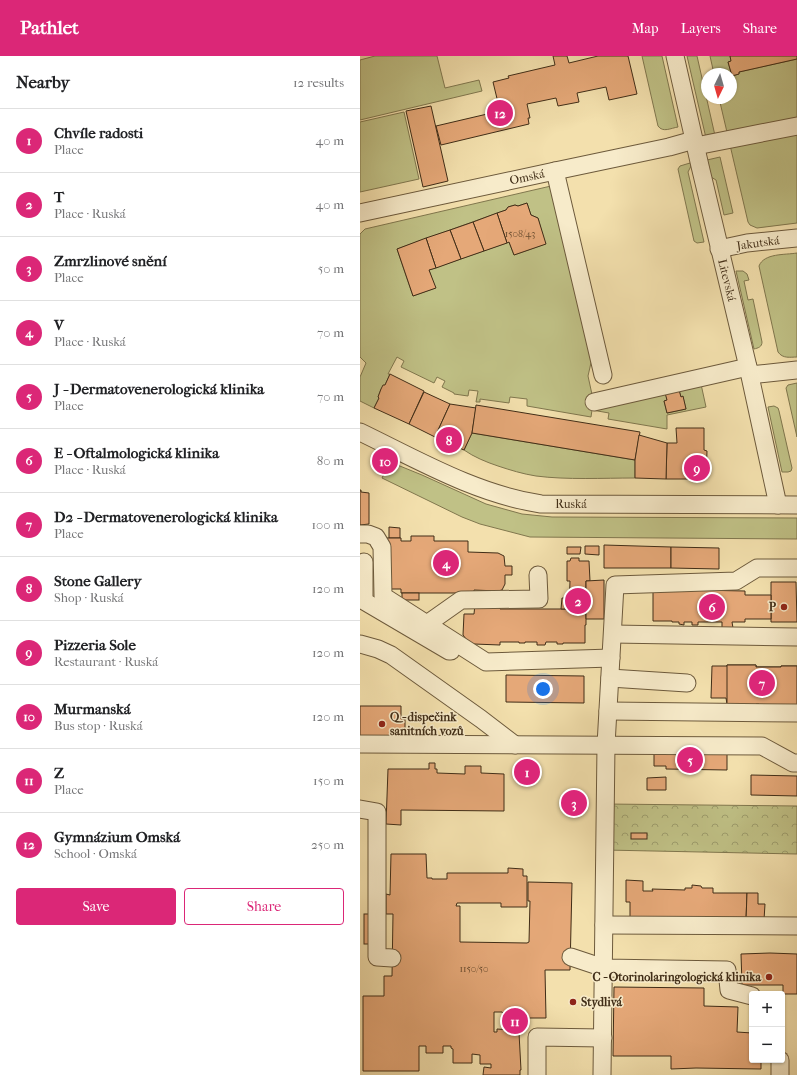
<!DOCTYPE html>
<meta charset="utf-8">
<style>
body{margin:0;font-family:"IM FELL French Canon",serif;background:#f6f6f6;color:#202124}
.controls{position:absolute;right:12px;bottom:12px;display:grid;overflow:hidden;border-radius:4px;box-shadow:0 1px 3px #0004}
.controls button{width:36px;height:36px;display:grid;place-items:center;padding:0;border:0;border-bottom:1px solid #e0e0e0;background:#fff;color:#202124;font:20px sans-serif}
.compass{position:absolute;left:341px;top:12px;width:36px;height:36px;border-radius:50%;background:#fff;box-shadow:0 1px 3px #0004;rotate:185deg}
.you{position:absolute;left:183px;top:633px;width:14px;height:14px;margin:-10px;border:3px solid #fff;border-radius:50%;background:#1a73e8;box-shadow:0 0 0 6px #1a73e833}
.badge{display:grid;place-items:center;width:26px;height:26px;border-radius:50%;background:#db2777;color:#fff;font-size:13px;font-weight:700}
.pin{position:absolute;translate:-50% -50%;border:2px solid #fff;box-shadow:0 1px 4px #0006}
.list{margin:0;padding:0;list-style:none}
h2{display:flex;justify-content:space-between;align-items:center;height:52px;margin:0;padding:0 16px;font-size:17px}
h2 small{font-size:13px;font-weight:400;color:#757577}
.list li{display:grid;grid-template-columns:26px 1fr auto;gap:12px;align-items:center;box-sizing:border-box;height:64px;padding:0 16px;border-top:1px solid #e0e0e0}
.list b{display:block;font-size:15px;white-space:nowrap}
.list p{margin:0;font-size:13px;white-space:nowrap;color:#757577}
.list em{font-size:13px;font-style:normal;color:#757577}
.actions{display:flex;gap:8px;padding:12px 16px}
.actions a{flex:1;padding:9px 0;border:1px solid #db2777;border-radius:4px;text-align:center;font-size:14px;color:#db2777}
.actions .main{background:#db2777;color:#fff}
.map{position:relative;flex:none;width:437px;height:1019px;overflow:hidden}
header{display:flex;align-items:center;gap:24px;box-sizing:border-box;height:56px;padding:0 20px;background:#db2777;color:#fff}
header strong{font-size:19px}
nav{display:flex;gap:22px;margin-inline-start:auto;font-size:14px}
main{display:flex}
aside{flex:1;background:#fff}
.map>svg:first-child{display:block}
.green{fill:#c0c186;stroke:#80774e;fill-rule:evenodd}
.park{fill:url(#park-crowns);stroke:#80774e}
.building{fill:#e5a878;stroke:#402d17}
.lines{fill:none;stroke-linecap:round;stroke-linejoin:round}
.minor-casing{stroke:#6d5a3c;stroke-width:19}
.minor{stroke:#f7ebca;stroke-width:17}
.poi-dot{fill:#8f2418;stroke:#f7ebca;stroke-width:1.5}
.labels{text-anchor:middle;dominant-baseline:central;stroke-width:3;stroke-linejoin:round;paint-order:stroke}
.number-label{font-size:10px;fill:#694c2f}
.street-label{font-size:12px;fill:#402d17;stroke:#f7ebca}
.poi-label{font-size:12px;font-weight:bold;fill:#402d17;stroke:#f7ebca;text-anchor:end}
</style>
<header>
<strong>Pathlet</strong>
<nav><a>Map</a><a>Layers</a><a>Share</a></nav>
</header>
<main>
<aside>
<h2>Nearby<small>12 results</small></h2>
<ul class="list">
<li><span class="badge">1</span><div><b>Chvíle radosti</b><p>Place</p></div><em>40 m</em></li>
<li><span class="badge">2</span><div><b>T</b><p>Place · Ruská</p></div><em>40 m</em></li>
<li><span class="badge">3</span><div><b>Zmrzlinové snění</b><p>Place</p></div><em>50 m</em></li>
<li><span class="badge">4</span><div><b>V</b><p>Place · Ruská</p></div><em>70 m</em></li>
<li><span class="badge">5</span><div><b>J - Dermatovenerologická klinika</b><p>Place</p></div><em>70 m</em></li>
<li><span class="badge">6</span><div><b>E - Oftalmologická klinika</b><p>Place · Ruská</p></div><em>80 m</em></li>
<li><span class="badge">7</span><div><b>D2 - Dermatovenerologická klinika</b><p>Place</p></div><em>100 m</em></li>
<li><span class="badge">8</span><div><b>Stone Gallery</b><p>Shop · Ruská</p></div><em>120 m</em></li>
<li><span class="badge">9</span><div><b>Pizzeria Sole</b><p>Restaurant · Ruská</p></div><em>120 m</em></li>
<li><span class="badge">10</span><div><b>Murmanská</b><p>Bus stop · Ruská</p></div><em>120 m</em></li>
<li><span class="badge">11</span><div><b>Z</b><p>Place</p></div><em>150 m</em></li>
<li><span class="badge">12</span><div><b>Gymnázium Omská</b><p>School · Omská</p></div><em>250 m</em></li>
</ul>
<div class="actions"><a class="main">Save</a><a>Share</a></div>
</aside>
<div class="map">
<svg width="437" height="1019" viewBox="0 0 437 1019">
<defs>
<pattern id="park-crowns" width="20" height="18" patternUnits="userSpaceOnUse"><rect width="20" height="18" fill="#c0c186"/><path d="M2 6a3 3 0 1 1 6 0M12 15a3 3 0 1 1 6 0" fill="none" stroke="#9d9d6d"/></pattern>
</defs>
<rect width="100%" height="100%" fill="#f3e0ad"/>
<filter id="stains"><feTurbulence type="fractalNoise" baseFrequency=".005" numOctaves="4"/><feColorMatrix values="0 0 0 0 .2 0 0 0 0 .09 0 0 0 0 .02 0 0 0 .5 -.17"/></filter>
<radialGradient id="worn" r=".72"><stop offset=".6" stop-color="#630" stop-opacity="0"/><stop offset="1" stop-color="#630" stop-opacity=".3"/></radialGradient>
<g class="green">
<path d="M 15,0 L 77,0 L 85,32 L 119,24 L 122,35 L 0,64 L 0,4 Z"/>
<path d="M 282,0 L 302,0 L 318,71 C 311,72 303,77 298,70 Z"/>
<path d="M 327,0 L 337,0 L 356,84 L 346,82 Z"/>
<path d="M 350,0 L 370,0 L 371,5 L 368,6 L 372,20 L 379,18 L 379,16 L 437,3 L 437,167 L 397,172 L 390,169 L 388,166 L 359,42 L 371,42 L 371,18 L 354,18 Z"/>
<path d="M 44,56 L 59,123 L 0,136 L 0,66 Z"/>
<path d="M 360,101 L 373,157 L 364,159 L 356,124 L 351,121 L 347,104 Z"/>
<path d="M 330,107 L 331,110 L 328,116 L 344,186 L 337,187 L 334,185 L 318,113 L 320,110 Z"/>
<path d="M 191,130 L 237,280 L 228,320 L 233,343 L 339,319 L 346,351 L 307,359 L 307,373 L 248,363 L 249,357 L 232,354 L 231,361 L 167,350 L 167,343 L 150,341 L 149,347 L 120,343 L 120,346 L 116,346 L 118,335 L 109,334 L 108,340 L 94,338 L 94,337 L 82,331 L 85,325 L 77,321 L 74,327 L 41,311 L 44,305 L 37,301 L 28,318 L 30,318 L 25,329 L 21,333 L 18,341 L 19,342 L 14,352 L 0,345 L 0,321 L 6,307 L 0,301 L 0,178 L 5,173 ZM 167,147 L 171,159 L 178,162 L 185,188 L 154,199 L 149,186 L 69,214 L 75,232 L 53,240 L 37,193 L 146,154 L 148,151 L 155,149 L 158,150 ZM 319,334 L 321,341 L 323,341 L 326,353 L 307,357 L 304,345 L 307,344 L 306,337 Z"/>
<path d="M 437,197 L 437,301 C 430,301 423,303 418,296 L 399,210 C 404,197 425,199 437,197 Z"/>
<path d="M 376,215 L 383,215 L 387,218 L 389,224 L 384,225 L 388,244 L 393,243 L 402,286 C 402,291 398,292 394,293 Z"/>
<path d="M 437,327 L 437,381 L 426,332 L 428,329 Z"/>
<path d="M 414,350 L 418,352 L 419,355 L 432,412 L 431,415 L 428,416 L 422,416 L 408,351 Z"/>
<path d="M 112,377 L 275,404 L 275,422 C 243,422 207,424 176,420 C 163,418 150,414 138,410 C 126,406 114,401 104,394 Z"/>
<path d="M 30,406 L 62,419 L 126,448 L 162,458 L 192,461 L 437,462 L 437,483 L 170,481 L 120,468 L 102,461 L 22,422 Z"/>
</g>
<path class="park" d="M 246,748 L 437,750 L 437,798 L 245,794 Z"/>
<g class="building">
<path d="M 193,0 L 207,0 L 209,7 L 238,0 L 268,0 L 277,38 L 249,44 L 246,31 L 217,37 L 219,46 L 198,50 L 196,42 L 167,48 L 170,62 L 168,62 L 169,68 L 81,89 L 76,70 L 140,55 L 133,26 L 149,22 L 148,20 L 195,9 Z"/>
<path d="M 370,0 L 437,0 L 437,3 L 379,16 L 379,18 L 372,20 L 368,6 L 371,5 Z"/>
<path d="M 71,50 L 88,125 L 63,131 L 46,55 Z"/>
<path d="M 167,147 L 171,159 L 178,162 L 186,188 L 154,199 L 149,186 L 147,187 L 137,157 L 146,154 L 148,151 L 155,149 L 158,150 Z"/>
<path d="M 137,157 L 147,187 L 124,195 L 113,166 Z"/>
<path d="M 113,166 L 124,195 L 101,203 L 90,174 Z"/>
<path d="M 90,174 L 101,203 L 76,212 L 66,182 Z"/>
<path d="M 66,182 L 76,212 L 69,214 L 76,232 L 53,240 L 37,193 Z"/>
<path d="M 30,318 L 64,335 L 49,368 L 14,352 L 19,342 L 18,341 L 21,333 L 23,329 L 25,329 Z"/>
<path d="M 319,334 L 321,341 L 323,340 L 326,353 L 307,357 L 304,345 L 307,344 L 305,337 Z"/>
<path d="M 64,336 L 90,348 L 75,381 L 49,368 Z"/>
<path d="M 90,348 L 116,352 L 112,377 L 104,394 L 75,381 Z"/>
<path d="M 116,349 L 280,376 L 275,404 L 112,377 Z"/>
<path d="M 316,372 L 344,372 L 344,394 L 347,395 L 346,423 L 306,423 L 307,387 L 317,387 Z"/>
<path d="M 279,379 L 307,387 L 306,423 L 275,422 L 275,404 Z"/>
<path d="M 0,434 L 1,434 L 1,436 L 9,437 L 9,468 L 0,469 Z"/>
<path d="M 29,471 L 40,472 L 40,482 L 29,482 Z"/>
<path d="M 51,480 L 74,480 L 74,485 L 108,485 L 108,496 L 138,497 L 144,500 L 145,510 L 152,510 L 152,519 L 145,519 L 145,528 L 142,534 L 138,535 L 114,534 L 114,537 L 41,537 L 41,533 L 27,533 L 27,482 L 41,482 L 41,485 L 51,485 Z"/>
<path d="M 244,489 L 311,491 L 311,512 L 244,512 Z"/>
<path d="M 225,490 L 239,490 L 239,499 L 225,498 Z"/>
<path d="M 207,491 L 221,491 L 220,498 L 207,498 Z"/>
<path d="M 311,491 L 359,492 L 359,513 L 311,512 Z"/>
<path d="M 211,502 L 219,502 L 219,505 L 229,505 L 230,525 L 226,525 L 226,569 L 225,569 L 225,587 L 203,587 L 203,588 L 197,588 L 197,586 L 186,586 L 185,589 L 177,589 L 177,586 L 165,586 L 165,587 L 159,587 L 159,586 L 140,586 L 140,589 L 114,588 L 109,587 L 103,579 L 104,558 L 114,558 L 115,548 L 140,548 L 140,553 L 209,553 L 210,525 L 207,525 L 207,505 L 210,505 Z"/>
<path d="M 244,524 L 244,563 L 226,563 L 226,525 Z"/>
<path d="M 411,526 L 436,526 L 437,566 L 411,566 Z"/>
<path d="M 335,534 L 385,535 L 385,539 L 411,539 L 411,563 L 385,563 L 385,566 L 372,566 L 373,572 L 362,573 L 362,566 L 338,566 L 338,569 L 332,569 L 332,566 L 324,566 L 324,569 L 319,568 L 319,566 L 312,566 L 312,565 L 293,565 L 293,535 Z"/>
<rect x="42" y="537" width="17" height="7"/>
<path d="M 202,542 L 210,542 L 209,553 L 201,553 Z"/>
<path d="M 367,609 L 396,609 L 396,611 L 421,611 L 421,610 L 437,610 L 437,649 L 399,650 L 399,648 L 396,648 L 396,649 L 367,648 L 366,642 L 351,642 L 352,610 L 367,610 Z"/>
<path d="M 367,609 L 396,609 L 396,611 L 421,611 L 421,610 L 437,610 L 437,649 L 399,650 L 399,648 L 396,648 L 396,649 L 367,648 Z"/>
<path d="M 146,619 L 224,620 L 224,647 L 146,646 Z"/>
<path d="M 0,650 L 41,650 L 41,663 L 45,663 L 45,673 L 41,673 L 41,681 L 0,681 Z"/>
<path d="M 294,694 L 367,695 L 367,714 L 306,713 L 306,710 L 294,710 Z"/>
<path d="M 69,707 L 75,707 L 75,713 L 77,713 L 77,717 L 105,718 L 105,710 L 121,710 L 121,717 L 144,718 L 144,755 L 41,754 L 41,769 L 26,768 L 28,713 L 69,713 Z"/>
<path d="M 391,719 L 437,720 L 437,740 L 391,739 Z"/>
<path d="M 306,721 L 306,734 L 287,734 L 287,722 Z"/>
<rect x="271" y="777" width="16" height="6"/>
<path d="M 31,798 L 66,798 L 67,822 L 72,822 L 72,823 L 87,823 L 87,817 L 148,817 L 148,812 L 163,813 L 163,820 L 167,820 L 167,851 L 141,851 L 141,847 L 97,847 L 96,850 L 100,850 L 100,886 L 167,887 L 169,886 L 170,845 L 168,845 L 168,826 L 212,827 L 210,914 L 185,914 L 186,962 L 166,962 L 166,956 L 153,956 L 150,959 L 144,959 L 142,956 L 134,956 L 134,976 L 137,976 L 137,973 L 151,974 L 151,977 L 159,977 L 161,1014 L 160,1014 L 160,1019 L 123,1019 L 124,1011 L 131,1012 L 131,1008 L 120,1008 L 120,999 L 112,998 L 112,1007 L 93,1007 L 93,993 L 91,992 L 91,990 L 83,990 L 83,997 L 66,997 L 66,990 L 59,990 L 59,1015 L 3,1015 L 3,940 L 24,940 L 24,920 L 32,920 L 33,858 L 26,858 L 26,838 L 30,839 Z"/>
<path d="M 266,824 L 283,825 L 283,835 L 293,835 L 292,833 L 325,834 L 325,832 L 332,832 L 332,829 L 341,830 L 342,832 L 353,832 L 353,837 L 387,837 L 386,864 L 270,866 L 270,846 L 266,846 Z"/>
<path d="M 387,837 L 398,837 L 398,848 L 405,848 L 404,864 L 386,864 Z"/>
<rect x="4" y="858" width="7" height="30"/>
<path d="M 410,897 L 437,898 L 437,938 L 425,938 L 423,936 L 423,929 L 382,929 L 381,898 Z"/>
<path d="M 254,931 L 344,932 L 344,950 L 378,951 L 377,976 L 392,977 L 392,1004 L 401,1004 L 401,1013 L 336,1012 L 311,1013 L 311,1000 L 253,1000 Z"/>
<path d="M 152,956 L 159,956 L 159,977 L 151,977 Z"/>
</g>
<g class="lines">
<defs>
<g id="minor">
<path d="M 315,0 L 340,110 L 388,311 L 418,449"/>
<path d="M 336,90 L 437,70"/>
<path d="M 195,115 L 243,319"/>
<path d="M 0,157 L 195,115 L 309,91 L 334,84"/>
<path d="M 359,193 L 387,187 L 437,182"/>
<path d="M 390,319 L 437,314"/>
<path d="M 234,346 L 388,311"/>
<path d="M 0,376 C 58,404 116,438 181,448 L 437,449"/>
<path d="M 0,478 L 8,478 L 16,481 L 22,491 L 23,540 L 126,606 L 251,602"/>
<path d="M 4,506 L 4,545 L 89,595 L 91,595"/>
<path d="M 67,568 L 101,544 L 179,543 L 178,519"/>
<path d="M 253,578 L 437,581"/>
<path d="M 0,588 L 18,593 L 31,599 L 121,663 L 155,689"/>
<path d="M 250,622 L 327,627"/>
<path d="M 248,655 L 437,657"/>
<path d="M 0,688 L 402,690 L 433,707 L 437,707"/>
<path d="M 0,753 L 17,756 L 17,901 L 32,902"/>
<path d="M 244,869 L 437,870"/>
<path d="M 211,901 L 244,912 L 367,914 L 369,934 L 392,940"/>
<path d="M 177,1019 L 177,981 L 243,982"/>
<path d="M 242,1019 L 246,689 L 255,529 L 376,525 L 397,512 L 437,512"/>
<path d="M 420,1019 L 420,1004"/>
</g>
</defs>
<use href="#minor" class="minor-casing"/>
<use href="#minor" class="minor"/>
</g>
<g class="poi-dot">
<circle cx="424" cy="551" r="4"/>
<circle cx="22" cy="668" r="4"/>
<circle cx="409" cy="921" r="4"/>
<circle cx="213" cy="946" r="4"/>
</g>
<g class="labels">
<g class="number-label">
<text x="160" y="178">1508/43</text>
<text x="114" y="913">1150/50</text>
</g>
<g class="street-label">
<text transform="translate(167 121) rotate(-12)">Omská</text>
<text transform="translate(398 187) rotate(-8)">Jakutská</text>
<text transform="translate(367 224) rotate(76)">Litevská</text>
<text x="211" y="448">Ruská</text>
</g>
<g class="poi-label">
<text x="416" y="551">P</text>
<text x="30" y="661" text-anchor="start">Q - dispečink<tspan x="30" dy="14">sanitních vozů</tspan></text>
<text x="401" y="921">C - Otorinolaringologická klinika</text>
<text x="221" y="946" text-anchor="start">Stydlivá</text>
</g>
</g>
<rect width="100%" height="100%" filter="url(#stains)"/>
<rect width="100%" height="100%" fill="url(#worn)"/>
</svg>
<div class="controls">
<button>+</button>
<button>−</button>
</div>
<svg class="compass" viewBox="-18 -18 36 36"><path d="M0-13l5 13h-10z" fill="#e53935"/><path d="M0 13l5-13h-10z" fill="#757577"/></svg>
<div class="you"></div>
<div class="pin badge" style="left:167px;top:716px">1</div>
<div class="pin badge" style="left:218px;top:545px">2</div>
<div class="pin badge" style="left:214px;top:747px">3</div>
<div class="pin badge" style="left:86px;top:507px">4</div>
<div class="pin badge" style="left:330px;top:704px">5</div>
<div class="pin badge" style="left:352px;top:551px">6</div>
<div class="pin badge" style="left:402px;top:627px">7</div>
<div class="pin badge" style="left:89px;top:384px">8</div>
<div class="pin badge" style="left:337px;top:412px">9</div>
<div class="pin badge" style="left:25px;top:405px">10</div>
<div class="pin badge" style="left:155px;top:965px">11</div>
<div class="pin badge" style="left:140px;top:57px">12</div>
</div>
</main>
